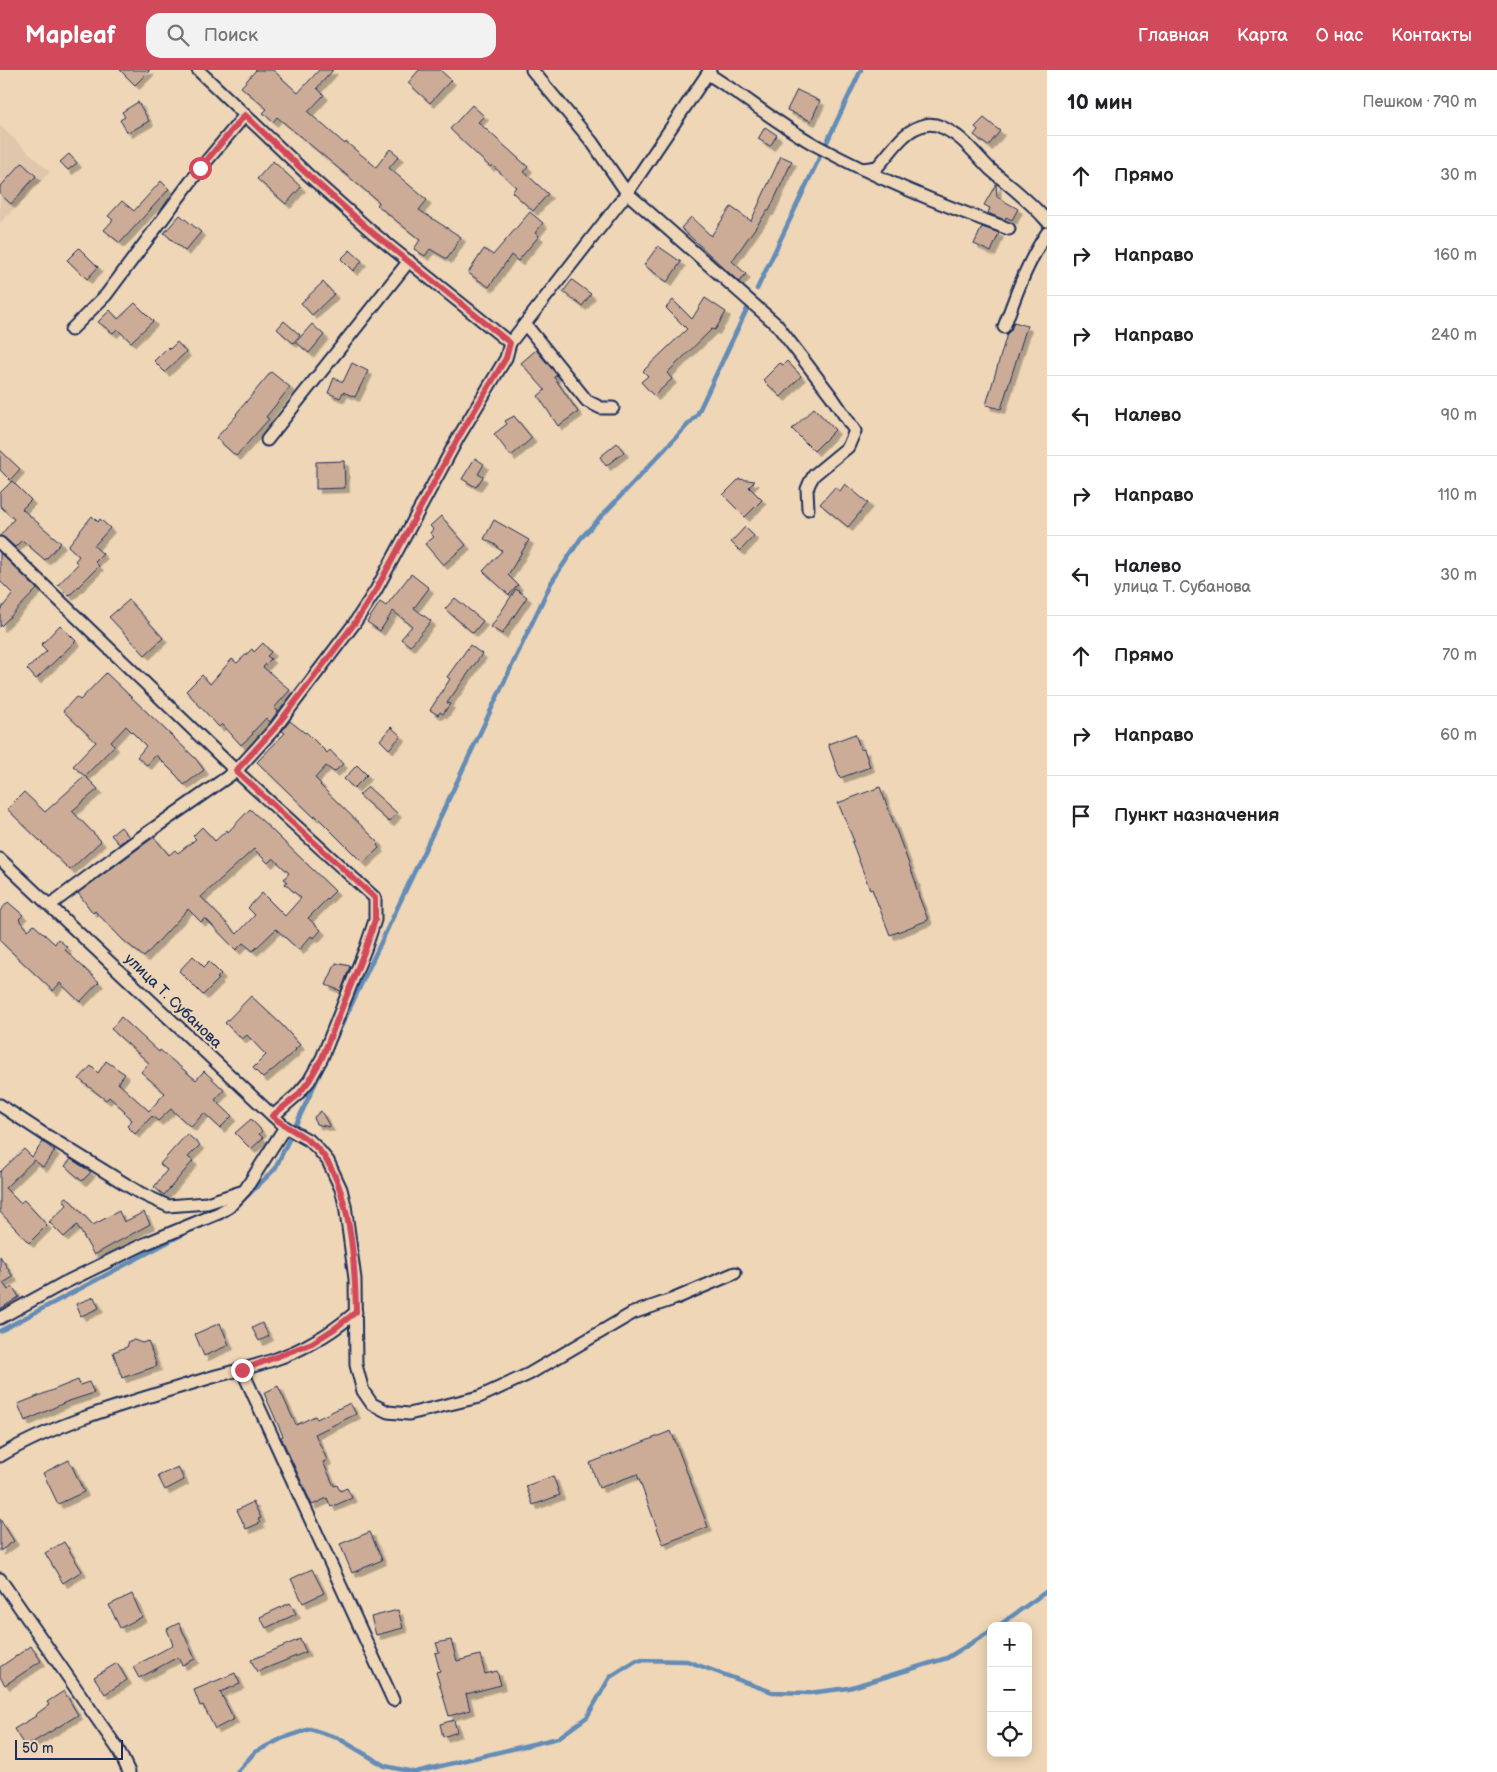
<!DOCTYPE html>
<html lang="ru">
<meta charset="utf-8">
<style>
body{margin:0;font-family:"Balsamiq Sans",sans-serif;background:#f2f2f2;color:#202124}
.controls{position:absolute;right:15px;bottom:15px;display:grid;overflow:hidden;border-radius:10px;box-shadow:0 2px 12px #0003}
.controls button{width:45px;height:45px;display:grid;place-items:center;padding:0;border:0;border-bottom:1px solid #e0e0e0;background:#fff;color:#202124;font:25px sans-serif}
.scale{position:absolute;left:15px;bottom:12px;width:108px;box-sizing:border-box;padding-left:5px;border:2px solid #1b2f5e;border-top:0;font-size:14px;line-height:18px;white-space:nowrap;color:#1b2f5e;-webkit-text-stroke:4px #eed6b6;paint-order:stroke}
.stop{position:absolute;width:15px;height:15px;margin:-11px;border:4px solid #d1495b;border-radius:50%;background:#fff}
.stop.end{background:#d1495b;border-color:#fff;box-shadow:0 1px 5px #0008}
.list{margin:0;padding:0;list-style:none}
h2{display:flex;justify-content:space-between;align-items:center;height:65px;margin:0;padding:0 20px;font-size:21px}
h2 small{font-size:16px;font-weight:400;color:#757577}
.list li{display:grid;grid-template-columns:32px 1fr auto;gap:15px;align-items:center;box-sizing:border-box;height:80px;padding:0 20px;border-top:1px solid #e0e0e0}
.list b{display:block;font-size:19px;white-space:nowrap}
.list p{margin:0;font-size:16px;white-space:nowrap;color:#757577}
.list em{font-size:16px;font-style:normal;color:#757577}
.icon{flex:none;width:28px;height:28px;fill:none;stroke:currentColor;stroke-width:2;stroke-linecap:round;stroke-linejoin:round}
.map{position:relative;flex:none;width:1047px;height:1702px;overflow:hidden}
header{display:flex;align-items:center;gap:30px;box-sizing:border-box;height:70px;padding:0 25px;background:#d1495b;color:#fff}
header strong{font-size:24px}
nav{display:flex;gap:28px;margin-inline-start:auto;font-size:18px}
.search{width:350px;height:45px;background:#f2f2f2;display:flex;align-items:center;gap:12px;box-sizing:border-box;padding:0 18px;border-radius:15px;color:#757577;font-size:19px}
main{display:flex}
aside{flex:1;background:#fff}
.map>svg:first-child{display:block}
.built{fill:#e0c6ab}
.lines{fill:none;stroke-linecap:round;stroke-linejoin:round}
.stream{stroke:#648cb7;stroke-width:4.5}
.building{fill:#cdac97;stroke:#1b2f5e;fill-rule:evenodd;filter:url(#shadow)}
.minor-casing{stroke:#1b2f5e;stroke-width:15}
.minor{stroke:#eed6b6;stroke-width:11}
.route{stroke:#d1495b;stroke-width:6}
.labels{text-anchor:middle;dominant-baseline:central;stroke-width:4.5;stroke-linejoin:round;paint-order:stroke}
.street-label{font-size:15px;fill:#1b2f5e;stroke:#eed6b6}
</style>
<header>
<strong>Mapleaf</strong>
<div class="search"><svg class="icon" aria-label="search" viewBox="0 0 24 24"><circle cx="10" cy="10" r="6"/><path d="M15 15l6 6"/></svg>Поиск</div>
<nav><a>Главная</a><a>Карта</a><a>О нас</a><a>Контакты</a></nav>
</header>
<main>
<div class="map">
<svg width="1047" height="1702" viewBox="0 0 1047 1702">
<defs>
<filter id="shadow"><feDropShadow dx="4.5" dy="4.5" stdDeviation="0" flood-color="#0004"/></filter>
</defs>
<rect width="100%" height="100%" fill="#eed6b6"/>
<filter id="ink" filterUnits="userSpaceOnUse"><feTurbulence type="fractalNoise" baseFrequency=".02" numOctaves="2"/><feDisplacementMap in="SourceGraphic" scale="10" xChannelSelector="R" yChannelSelector="G"/><feConvolveMatrix kernelMatrix="1 2 1 2 8 2 1 2 1" color-interpolation-filters="sRGB"/></filter>
<g filter="url(#ink)">
<path class="built" d="M 0,56 L 50,102 L 0,153 Z"/>
<g class="lines">
<g class="stream">
<path d="M 825,76 L 861,0"/>
<path d="M 757,219 L 822,82"/>
<path d="M 331,978 L 551,513 L 581,468 L 697,345 L 747,239"/>
<path d="M 238,1135 L 275,1099 L 322,999"/>
<path d="M 0,1261 L 189,1161"/>
<path d="M 998,1556 L 1047,1521"/>
<path d="M 237,1702 L 255,1682 L 283,1668 L 310,1659 L 338,1668 L 385,1696 L 413,1702"/>
<path d="M 416,1702 L 558,1668 L 587,1647 L 610,1607 L 637,1590 L 687,1591 L 772,1622 L 809,1623 L 849,1618 L 947,1588 L 991,1561"/>
</g>
</g>
<g class="building">
<path d="M 120,0 L 150,0 L 135,15 Z"/>
<path d="M 256,0 L 273,0 L 298,23 L 319,0 L 333,0 L 317,18 L 324,25 L 308,42 L 345,74 L 346,72 L 376,97 L 390,79 L 399,86 L 389,98 L 427,130 L 419,140 L 461,167 L 447,189 L 430,179 L 425,186 L 414,179 L 420,170 L 377,135 L 379,132 L 277,47 L 273,52 L 263,43 L 267,39 L 241,17 Z"/>
<path d="M 419,0 L 440,0 L 451,10 L 430,33 L 408,13 Z"/>
<path d="M 797,20 L 820,31 L 811,51 L 787,40 Z"/>
<path d="M 138,32 L 149,51 L 128,63 L 120,50 L 125,47 L 122,42 Z"/>
<path d="M 472,35 L 484,46 L 478,52 L 528,97 L 524,102 L 548,124 L 533,141 L 512,122 L 516,117 L 492,95 L 490,97 L 450,59 Z"/>
<path d="M 984,48 L 1000,61 L 988,76 L 974,65 L 978,60 L 975,57 Z"/>
<path d="M 765,57 L 777,65 L 770,76 L 758,69 Z"/>
<path d="M 69,84 L 77,93 L 68,100 L 60,92 Z"/>
<path d="M 781,86 L 792,91 L 769,141 L 767,141 L 732,191 L 746,204 L 739,212 L 681,158 L 691,147 L 711,166 L 731,137 L 751,151 Z"/>
<path d="M 273,91 L 301,117 L 286,134 L 257,109 Z"/>
<path d="M 22,93 L 36,106 L 11,134 L 0,124 L 0,117 Z"/>
<path d="M 161,111 L 169,119 L 120,173 L 104,160 L 113,150 L 108,146 L 122,131 L 134,141 Z"/>
<path d="M 996,114 L 997,127 L 1018,139 L 1012,150 L 1006,147 L 1005,150 L 988,143 L 990,138 L 984,135 Z"/>
<path d="M 530,142 L 543,153 L 535,163 L 539,166 L 518,191 L 511,185 L 489,217 L 468,203 L 484,179 L 493,185 Z"/>
<path d="M 180,145 L 201,162 L 185,181 L 164,163 Z"/>
<path d="M 982,157 L 999,163 L 991,182 L 974,174 Z"/>
<path d="M 658,176 L 681,192 L 667,212 L 644,195 Z"/>
<path d="M 79,178 L 98,197 L 87,209 L 67,190 Z"/>
<path d="M 350,180 L 362,191 L 353,201 L 341,189 Z"/>
<path d="M 572,210 L 591,224 L 582,236 L 563,222 Z"/>
<path d="M 323,212 L 334,224 L 312,245 L 301,233 Z"/>
<path d="M 705,228 L 726,242 L 715,260 L 712,259 L 667,303 L 672,309 L 654,326 L 641,312 L 648,306 L 643,301 L 687,259 L 666,238 L 673,230 L 692,249 Z"/>
<path d="M 135,233 L 153,251 L 131,272 L 117,259 L 113,263 L 98,252 L 110,240 L 118,249 Z"/>
<path d="M 284,251 L 300,265 L 293,273 L 277,259 Z"/>
<path d="M 1014,252 L 1027,256 L 1001,339 L 986,335 L 1007,264 L 1011,260 Z"/>
<path d="M 312,254 L 324,265 L 309,283 L 296,272 Z"/>
<path d="M 177,272 L 186,282 L 165,302 L 154,291 L 168,277 L 170,279 Z"/>
<path d="M 536,280 L 557,305 L 554,307 L 578,342 L 558,356 L 538,326 L 545,320 L 521,293 Z"/>
<path d="M 787,291 L 801,306 L 781,327 L 763,310 L 780,293 L 783,295 Z"/>
<path d="M 352,293 L 368,301 L 355,327 L 343,322 L 340,328 L 328,323 L 334,308 L 343,312 Z"/>
<path d="M 271,302 L 290,317 L 266,347 L 269,349 L 236,386 L 216,368 L 237,345 L 236,344 Z"/>
<path d="M 814,338 L 835,360 L 814,381 L 792,359 Z"/>
<path d="M 514,346 L 532,368 L 511,386 L 494,364 L 507,354 L 505,351 Z"/>
<path d="M 617,373 L 624,382 L 606,396 L 600,387 Z"/>
<path d="M 0,380 L 20,399 L 10,410 L 0,400 Z"/>
<path d="M 475,388 L 484,394 L 478,404 L 483,407 L 476,417 L 462,409 Z"/>
<path d="M 344,391 L 345,418 L 316,419 L 316,392 Z"/>
<path d="M 739,409 L 755,411 L 749,417 L 762,430 L 745,447 L 723,425 Z"/>
<path d="M 12,411 L 31,430 L 22,439 L 61,473 L 45,490 L 22,470 L 15,477 L 5,468 L 0,466 L 14,449 L 0,436 L 0,423 Z"/>
<path d="M 845,414 L 868,433 L 848,457 L 820,434 L 835,417 L 840,421 Z"/>
<path d="M 92,446 L 98,452 L 100,449 L 110,458 L 94,476 L 103,484 L 95,492 L 99,496 L 69,526 L 58,515 L 78,494 L 75,491 L 79,486 L 68,476 Z"/>
<path d="M 441,446 L 466,475 L 443,495 L 425,474 L 434,467 L 430,463 L 433,459 L 430,456 Z"/>
<path d="M 494,450 L 529,470 L 508,505 L 518,515 L 509,525 L 483,501 L 502,481 L 497,478 L 498,476 L 484,469 Z"/>
<path d="M 745,457 L 754,466 L 740,481 L 731,472 Z"/>
<path d="M 0,483 L 37,519 L 0,557 L 0,540 L 13,524 L 0,511 Z"/>
<path d="M 411,504 L 429,518 L 414,538 L 431,551 L 410,576 L 401,569 L 412,556 L 393,541 L 380,561 L 367,552 L 380,532 L 386,536 Z"/>
<path d="M 516,519 L 527,527 L 502,564 L 491,557 Z"/>
<path d="M 455,528 L 483,551 L 473,563 L 445,539 Z"/>
<path d="M 129,530 L 163,568 L 145,585 L 109,547 Z"/>
<path d="M 60,555 L 76,571 L 36,609 L 27,599 L 47,581 L 41,575 Z"/>
<path d="M 263,573 L 271,582 L 267,586 L 271,589 L 263,597 L 290,620 L 274,638 L 278,641 L 270,652 L 266,648 L 252,663 L 253,664 L 241,675 L 222,654 L 219,657 L 186,621 L 202,605 L 210,614 L 232,589 L 237,593 L 252,579 L 254,582 Z"/>
<path d="M 470,575 L 482,584 L 447,633 L 450,634 L 443,644 L 440,642 L 438,645 L 430,640 L 450,609 L 447,607 Z"/>
<path d="M 106,603 L 196,689 L 204,700 L 184,715 L 177,706 L 156,685 L 147,695 L 137,687 L 146,676 L 126,656 L 111,672 L 114,676 L 85,706 L 98,719 L 72,741 L 101,771 L 70,800 L 7,739 L 24,722 L 45,742 L 85,706 L 73,696 L 96,672 L 63,641 L 76,627 L 80,630 Z"/>
<path d="M 290,651 L 305,663 L 306,662 L 327,683 L 330,680 L 343,694 L 334,702 L 326,696 L 315,708 L 321,714 L 320,715 L 379,773 L 377,775 L 379,778 L 363,793 L 315,745 L 314,747 L 257,692 L 285,663 L 282,661 Z"/>
<path d="M 391,657 L 401,666 L 389,679 L 380,670 Z"/>
<path d="M 855,664 L 861,680 L 864,679 L 870,697 L 840,708 L 828,674 Z"/>
<path d="M 357,695 L 367,705 L 354,718 L 344,709 Z"/>
<path d="M 368,717 L 397,743 L 389,752 L 359,725 Z"/>
<path d="M 880,717 L 916,813 L 915,813 L 919,827 L 928,850 L 890,865 L 872,819 L 870,820 L 852,772 L 854,771 L 838,733 Z"/>
<path d="M 250,739 L 335,821 L 308,848 L 321,860 L 314,868 L 311,866 L 299,880 L 276,859 L 253,881 L 243,873 L 236,880 L 205,848 L 201,852 L 188,839 L 144,887 L 123,870 L 95,841 L 93,843 L 78,823 L 154,767 L 169,785 L 175,780 L 178,783 L 196,769 L 193,766 L 202,757 L 215,771 L 227,760 L 228,762 ZM 254,779 L 268,793 L 273,788 L 289,803 L 284,809 L 287,811 L 285,814 L 301,828 L 285,846 L 262,823 L 248,838 L 255,845 L 237,864 L 201,827 Z"/>
<path d="M 121,757 L 129,767 L 119,774 L 111,765 Z"/>
<path d="M 8,832 L 23,845 L 19,849 L 28,860 L 34,855 L 55,874 L 58,869 L 67,877 L 65,880 L 99,912 L 80,932 L 60,913 L 53,921 L 0,871 L 0,841 Z"/>
<path d="M 193,886 L 204,897 L 209,892 L 221,904 L 217,908 L 219,909 L 203,925 L 179,901 Z"/>
<path d="M 336,893 L 350,896 L 341,921 L 326,915 Z"/>
<path d="M 251,926 L 281,954 L 300,975 L 295,979 L 296,980 L 263,1008 L 253,998 L 266,985 L 247,965 L 242,969 L 225,953 Z"/>
<path d="M 121,947 L 159,982 L 160,980 L 196,1010 L 204,1001 L 224,1020 L 215,1030 L 232,1046 L 220,1058 L 204,1043 L 191,1057 L 171,1039 L 158,1051 L 152,1046 L 135,1064 L 127,1056 L 132,1050 L 124,1043 L 125,1041 L 109,1027 L 106,1030 L 79,1009 L 91,996 L 98,1003 L 106,991 L 125,1004 L 118,1013 L 149,1041 L 165,1023 L 141,1002 L 149,993 L 111,959 Z"/>
<path d="M 321,1041 L 330,1057 L 316,1054 L 314,1047 Z"/>
<path d="M 251,1049 L 262,1061 L 259,1064 L 263,1068 L 251,1079 L 235,1063 Z"/>
<path d="M 187,1064 L 200,1075 L 188,1087 L 193,1091 L 164,1125 L 154,1117 L 167,1100 L 160,1094 Z"/>
<path d="M 43,1072 L 55,1081 L 43,1097 L 34,1090 L 5,1118 L 20,1133 L 24,1130 L 47,1155 L 29,1173 L 0,1142 L 0,1102 L 24,1079 L 32,1087 Z"/>
<path d="M 71,1089 L 91,1102 L 82,1111 L 65,1096 Z"/>
<path d="M 67,1127 L 93,1155 L 119,1141 L 124,1152 L 144,1142 L 150,1154 L 94,1185 L 77,1155 L 64,1167 L 49,1152 L 67,1135 L 63,1129 Z"/>
<path d="M 0,1186 L 13,1207 L 3,1213 L 8,1220 L 13,1217 L 19,1227 L 0,1239 Z"/>
<path d="M 94,1227 L 99,1238 L 81,1246 L 76,1234 Z"/>
<path d="M 220,1253 L 229,1275 L 204,1286 L 195,1264 Z"/>
<path d="M 262,1253 L 269,1266 L 259,1271 L 252,1258 Z"/>
<path d="M 134,1270 L 142,1273 L 148,1271 L 157,1296 L 122,1308 L 113,1282 L 127,1277 L 129,1271 Z"/>
<path d="M 78,1310 L 80,1315 L 89,1312 L 94,1323 L 66,1332 L 25,1351 L 18,1334 Z"/>
<path d="M 278,1316 L 296,1355 L 315,1346 L 317,1349 L 350,1333 L 356,1344 L 315,1364 L 327,1390 L 323,1392 L 334,1416 L 337,1415 L 340,1421 L 347,1418 L 352,1428 L 331,1437 L 327,1428 L 312,1435 L 281,1367 L 283,1366 L 264,1323 Z"/>
<path d="M 671,1361 L 708,1457 L 663,1474 L 637,1404 L 599,1418 L 590,1393 Z"/>
<path d="M 69,1390 L 84,1422 L 58,1434 L 43,1403 Z"/>
<path d="M 178,1397 L 184,1410 L 165,1420 L 158,1406 Z"/>
<path d="M 553,1406 L 560,1425 L 533,1435 L 526,1416 Z"/>
<path d="M 253,1432 L 261,1448 L 258,1449 L 260,1453 L 246,1459 L 237,1440 Z"/>
<path d="M 0,1449 L 14,1471 L 0,1481 Z"/>
<path d="M 370,1462 L 382,1490 L 352,1503 L 340,1474 Z"/>
<path d="M 64,1472 L 82,1501 L 63,1513 L 45,1483 Z"/>
<path d="M 312,1499 L 324,1523 L 303,1533 L 291,1509 Z"/>
<path d="M 132,1524 L 142,1547 L 120,1558 L 109,1535 Z"/>
<path d="M 290,1533 L 296,1544 L 266,1558 L 260,1547 Z"/>
<path d="M 398,1540 L 403,1558 L 376,1565 L 371,1547 Z"/>
<path d="M 179,1553 L 195,1589 L 182,1595 L 178,1587 L 139,1608 L 133,1597 L 173,1575 L 167,1559 Z"/>
<path d="M 300,1569 L 306,1582 L 257,1602 L 251,1590 Z"/>
<path d="M 451,1570 L 457,1591 L 480,1585 L 485,1604 L 497,1601 L 501,1615 L 466,1624 L 470,1640 L 449,1646 L 436,1602 L 440,1601 L 435,1583 L 439,1582 L 436,1573 Z"/>
<path d="M 31,1576 L 41,1591 L 5,1615 L 0,1607 L 0,1597 Z"/>
<path d="M 117,1593 L 127,1610 L 105,1624 L 94,1607 Z"/>
<path d="M 235,1603 L 240,1614 L 220,1622 L 234,1649 L 215,1659 L 203,1635 L 200,1636 L 194,1620 Z"/>
<path d="M 64,1621 L 78,1645 L 25,1677 L 14,1659 L 36,1646 L 35,1645 L 49,1635 L 47,1632 Z"/>
<path d="M 454,1650 L 457,1662 L 443,1667 L 440,1654 Z"/>
</g>
<g class="lines">
<defs>
<g id="minor">
<path d="M 198,0 L 306,103 L 372,162 L 510,273"/>
<path d="M 532,0 L 592,72 L 627,123 L 777,255 L 832,327 L 855,361 L 848,377 L 814,405 L 810,412 L 807,419 L 808,439"/>
<path d="M 708,4 C 746,27 780,56 819,77 C 880,110 944,136 1009,159"/>
<path d="M 863,99 L 877,97 C 892,82 902,60 925,55 C 936,52 948,60 957,66 C 969,75 979,88 990,99 C 1011,117 1029,130 1047,151"/>
<path d="M 525,254 L 587,331 L 601,338 L 613,338"/>
<path d="M 1004,257 C 1016,225 1027,192 1047,163"/>
<path d="M 71,260 L 106,225 L 200,99 L 245,45"/>
<path d="M 267,370 L 409,191"/>
<path d="M 0,473 L 236,701 L 375,828 L 375,850 L 366,877 L 322,988 L 309,1011 L 297,1025 L 273,1046"/>
<path d="M 0,789 L 273,1046 L 285,1057 L 310,1071 L 318,1079 L 328,1091 L 341,1119 L 345,1135 L 355,1209 L 356,1295 L 363,1321 L 372,1334 L 388,1342 L 409,1344 L 479,1327 L 529,1304 L 633,1243 L 674,1229 L 735,1203"/>
<path d="M 50,835 L 140,768 L 236,701 L 275,658 L 354,554 L 376,520 L 458,368 L 506,288 L 510,273 L 627,123 L 710,0"/>
<path d="M 0,1035 L 44,1064 L 140,1123 L 168,1136 L 207,1133 L 241,1122"/>
<path d="M 0,1248 L 62,1214 L 142,1175 L 219,1143 L 229,1137 L 245,1120 L 285,1057"/>
<path d="M 242,1300 L 393,1630"/>
<path d="M 0,1386 C 60,1350 142,1329 209,1308 C 244,1298 282,1291 313,1272 C 329,1264 343,1253 356,1242"/>
<path d="M 0,1509 L 118,1679 L 129,1702"/>
</g>
</defs>
<use href="#minor" class="minor-casing"/>
<use href="#minor" class="minor"/>
</g>
</g>
<g class="lines" filter="url(#ink)">
<path class="route" d="M 200,98 L 245,45 L 306,103 L 372,162 L 510,273 L 506,288 L 458,368 L 376,520 L 354,554 L 311,611 L 275,658 L 236,701 L 375,828 L 375,850 L 366,877 L 322,988 L 309,1011 L 297,1026 L 272,1046 C 287,1059 306,1065 319,1080 C 351,1117 355,1194 356,1242 L 334,1259 L 312,1273 L 242,1300"/>
</g>
<g class="labels">
<g class="street-label">
<text transform="translate(173 931) rotate(44)">улица Т. Субанова</text>
</g>
</g>
</svg>
<div class="controls">
<button>+</button>
<button>−</button>
<button><svg class="icon" aria-label="locate" viewBox="0 0 24 24"><circle cx="12" cy="12" r="6"/><path d="M12 2v4M12 18v4M2 12h4M18 12h4"/></svg></button>
</div>
<div class="scale">50 m</div>
<div class="stop" style="left:200px;top:98px"></div>
<div class="stop end" style="left:242px;top:1300px"></div>
</div>
<aside>
<h2>10 мин<small>Пешком · 790 m</small></h2>
<ul class="list">
<li><svg class="icon" aria-label="ahead" viewBox="0 0 24 24"><path d="M12 20V5M6 11l6-6 6 6"/></svg><div><b>Прямо</b></div><em>30 m</em></li>
<li><svg class="icon" aria-label="right" viewBox="0 0 24 24"><path d="M7 20v-9h11M14 6l5 5-5 5"/></svg><div><b>Направо</b></div><em>160 m</em></li>
<li><svg class="icon" aria-label="right" viewBox="0 0 24 24"><path d="M7 20v-9h11M14 6l5 5-5 5"/></svg><div><b>Направо</b></div><em>240 m</em></li>
<li><svg class="icon" aria-label="left" viewBox="0 0 24 24"><path d="M17 20v-9H6M10 6l-5 5 5 5"/></svg><div><b>Налево</b></div><em>90 m</em></li>
<li><svg class="icon" aria-label="right" viewBox="0 0 24 24"><path d="M7 20v-9h11M14 6l5 5-5 5"/></svg><div><b>Направо</b></div><em>110 m</em></li>
<li><svg class="icon" aria-label="left" viewBox="0 0 24 24"><path d="M17 20v-9H6M10 6l-5 5 5 5"/></svg><div><b>Налево</b><p>улица Т. Субанова</p></div><em>30 m</em></li>
<li><svg class="icon" aria-label="ahead" viewBox="0 0 24 24"><path d="M12 20V5M6 11l6-6 6 6"/></svg><div><b>Прямо</b></div><em>70 m</em></li>
<li><svg class="icon" aria-label="right" viewBox="0 0 24 24"><path d="M7 20v-9h11M14 6l5 5-5 5"/></svg><div><b>Направо</b></div><em>60 m</em></li>
<li><svg class="icon" aria-label="arrive" viewBox="0 0 24 24"><path d="M6 21V4h12l-3 4 3 4H6"/></svg><div><b>Пункт назначения</b></div></li>
</ul>
</aside>
</main>
